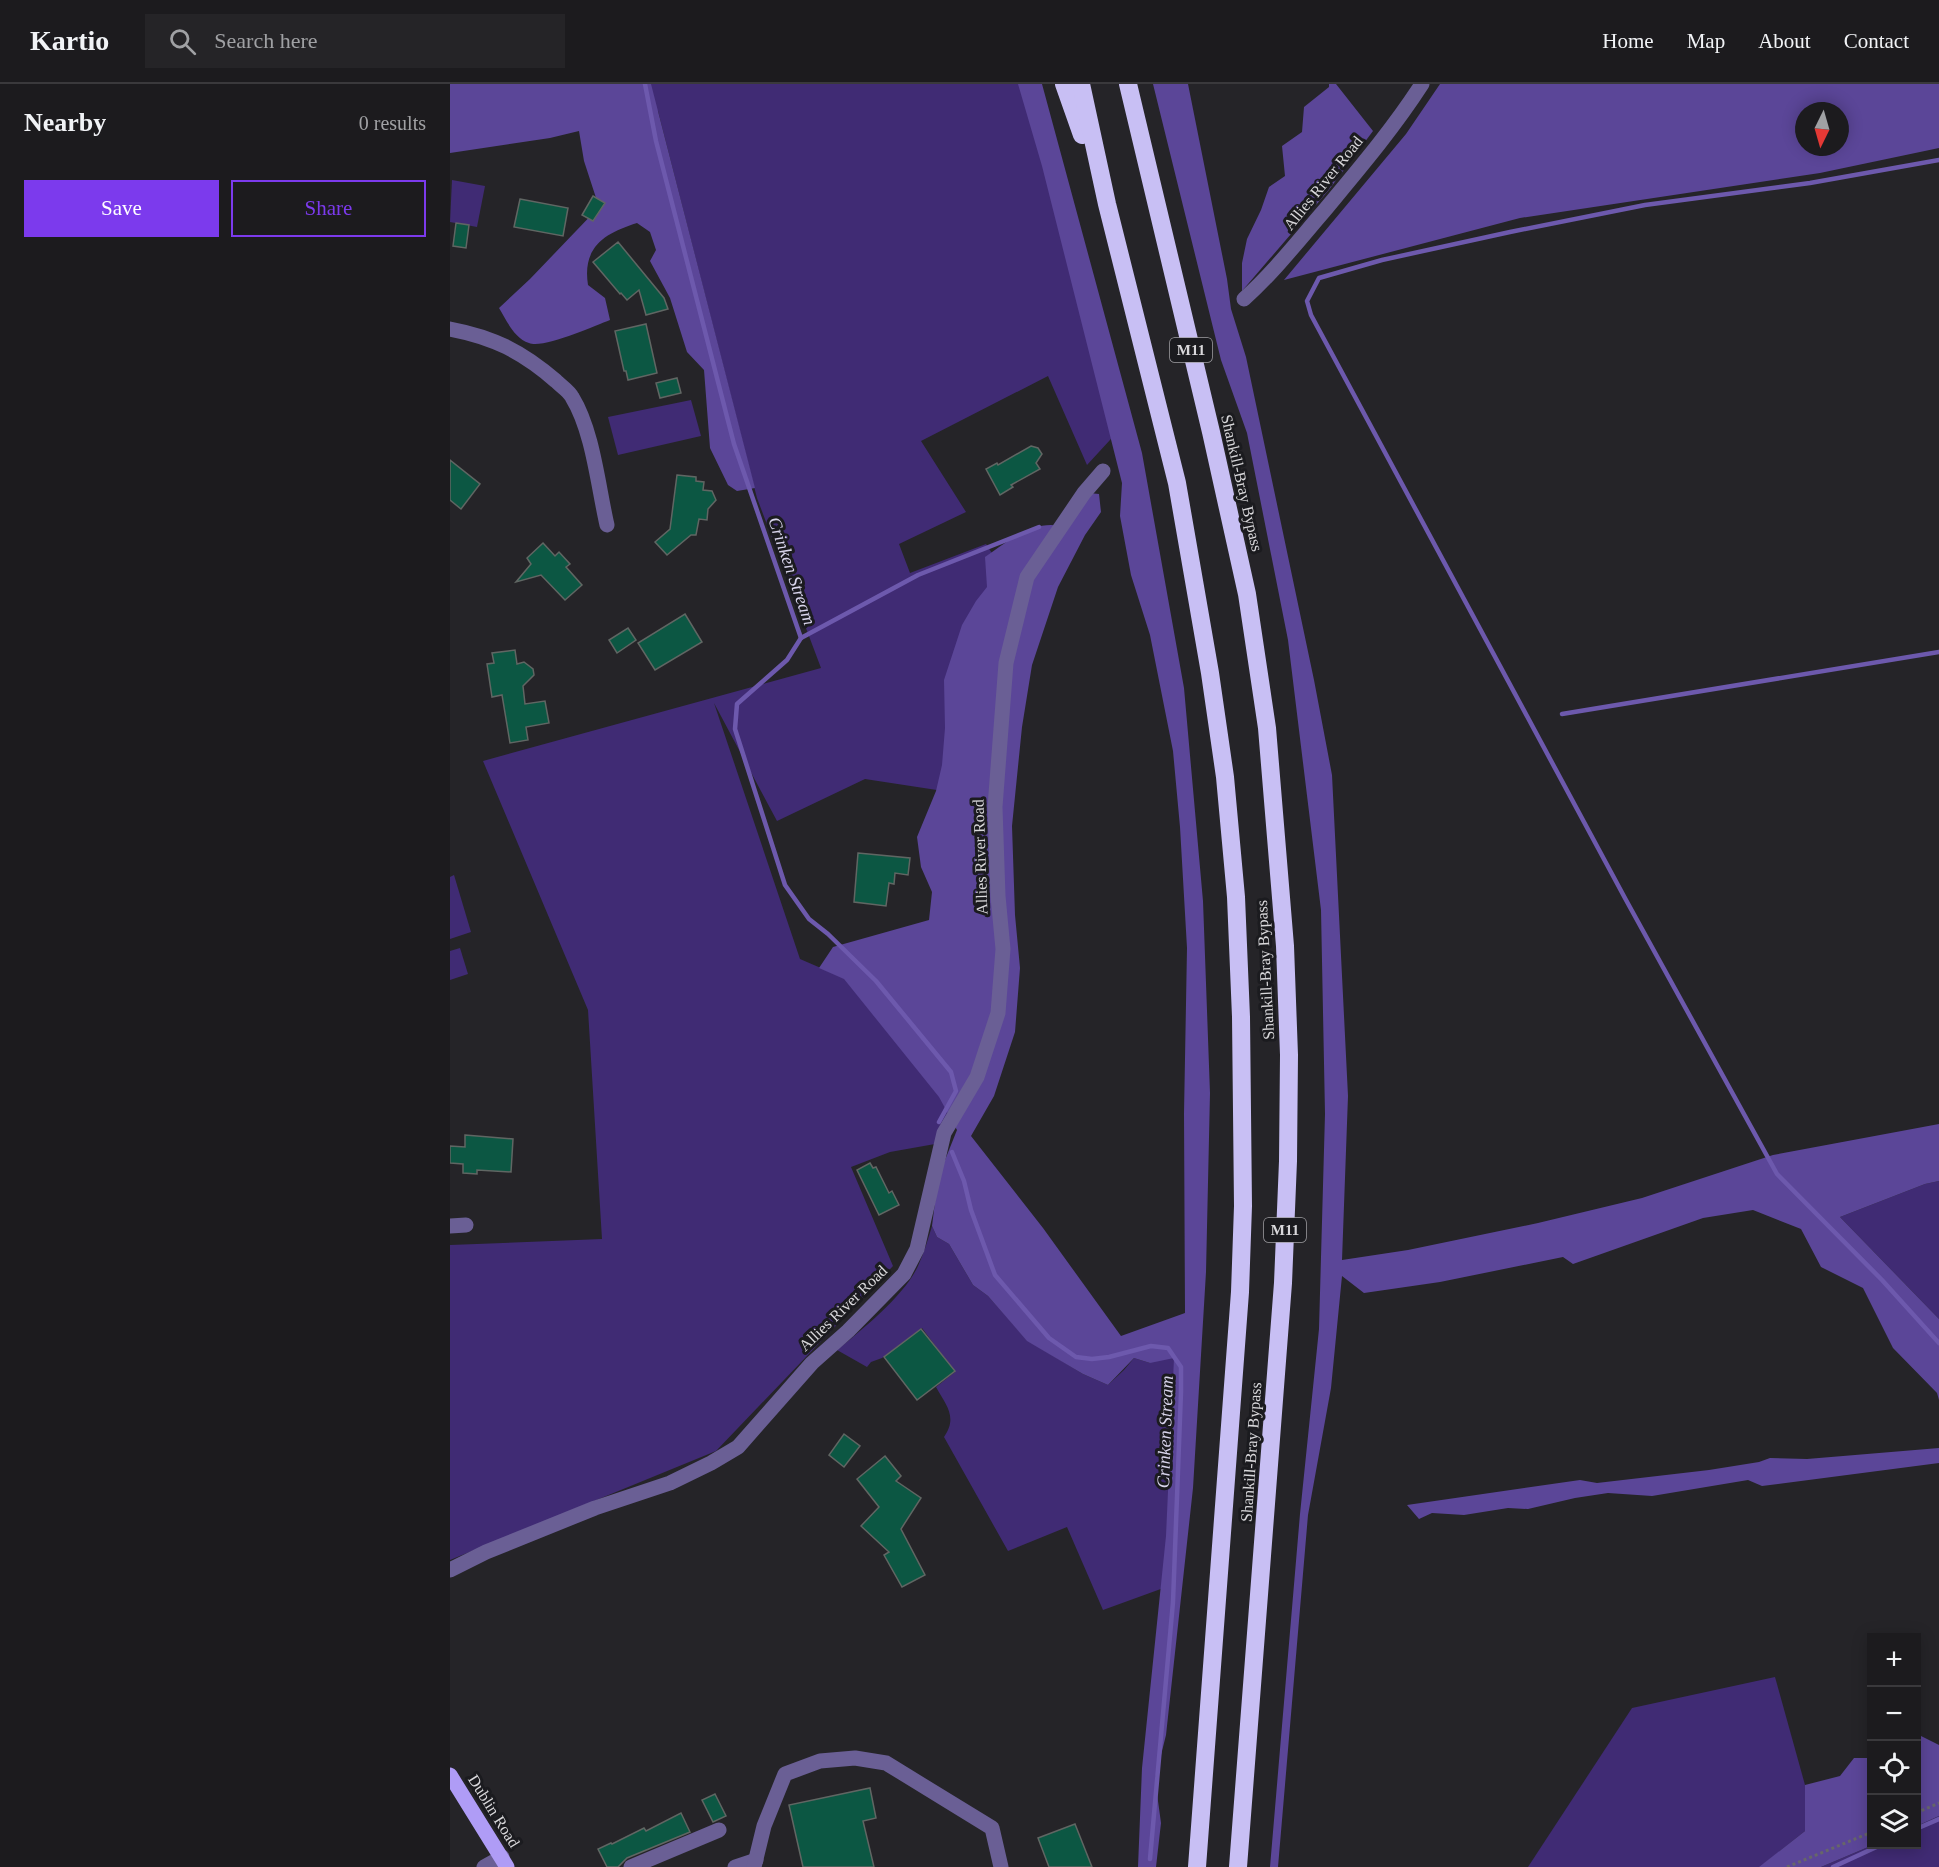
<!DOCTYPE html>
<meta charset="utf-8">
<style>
body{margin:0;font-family:"Times New Roman",serif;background:#252427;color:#f1f3f6}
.controls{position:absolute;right:18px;bottom:18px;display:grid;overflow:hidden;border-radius:0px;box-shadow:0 3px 15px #0003}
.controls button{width:54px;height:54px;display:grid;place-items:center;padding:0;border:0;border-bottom:2px solid #3a393c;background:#1c1b1e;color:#f1f3f6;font:30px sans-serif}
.compass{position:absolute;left:1345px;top:18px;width:54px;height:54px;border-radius:50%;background:#1c1b1e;box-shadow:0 3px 15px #0003;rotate:185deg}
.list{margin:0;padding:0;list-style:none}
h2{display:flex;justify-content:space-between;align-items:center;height:78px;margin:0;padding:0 24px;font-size:26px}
h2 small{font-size:20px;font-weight:400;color:#a0a1a4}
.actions{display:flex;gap:12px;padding:18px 24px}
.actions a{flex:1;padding:14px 0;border:2px solid #7c3aed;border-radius:0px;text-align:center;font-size:21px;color:#7c3aed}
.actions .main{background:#7c3aed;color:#fff}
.icon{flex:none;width:33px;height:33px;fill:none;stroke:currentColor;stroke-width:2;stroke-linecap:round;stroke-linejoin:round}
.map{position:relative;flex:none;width:1489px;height:1783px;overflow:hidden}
header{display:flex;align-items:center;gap:36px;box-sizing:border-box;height:84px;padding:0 30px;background:#1c1b1e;border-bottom:2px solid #3a393c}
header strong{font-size:28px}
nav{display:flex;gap:33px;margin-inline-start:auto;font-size:21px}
.search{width:420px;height:54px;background:#252427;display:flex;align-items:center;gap:15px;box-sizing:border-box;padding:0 21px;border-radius:0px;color:#a0a1a4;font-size:22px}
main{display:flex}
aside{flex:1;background:#1c1b1e}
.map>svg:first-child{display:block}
.green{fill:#402b74}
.forest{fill:#5b4698;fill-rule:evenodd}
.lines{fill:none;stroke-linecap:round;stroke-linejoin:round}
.stream{stroke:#6d59ad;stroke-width:4.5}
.building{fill:#0c5743;stroke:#606663;stroke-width:1.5}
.path{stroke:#67666a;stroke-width:3;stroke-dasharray:3 3;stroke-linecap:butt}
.minor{stroke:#6a5f95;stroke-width:15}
.major{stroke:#af9cf6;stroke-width:15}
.highway{stroke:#c8bff4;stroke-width:18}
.labels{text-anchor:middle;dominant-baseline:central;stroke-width:6;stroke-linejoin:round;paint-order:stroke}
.shield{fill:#1b1b1f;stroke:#a09fa3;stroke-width:1.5}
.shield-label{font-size:15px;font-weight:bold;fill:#d9d8db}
.street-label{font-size:16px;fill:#d9d8db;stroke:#1b1b1f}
.water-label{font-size:18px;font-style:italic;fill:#d9d5ec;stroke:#1b1b1f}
</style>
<header>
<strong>Kartio</strong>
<div class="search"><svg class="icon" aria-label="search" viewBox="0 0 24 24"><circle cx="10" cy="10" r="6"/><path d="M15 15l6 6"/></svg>Search here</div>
<nav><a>Home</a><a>Map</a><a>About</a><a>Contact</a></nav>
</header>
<main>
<aside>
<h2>Nearby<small>0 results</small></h2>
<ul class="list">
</ul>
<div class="actions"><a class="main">Save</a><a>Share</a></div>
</aside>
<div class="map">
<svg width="1489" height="1783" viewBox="0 0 1489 1783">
<rect width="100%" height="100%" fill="#252428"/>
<g class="green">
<path d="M 120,0 L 578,0 L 671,344 L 637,381 L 598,292 L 471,357 L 516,428 L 449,460 L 460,489 L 536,460 L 562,500 L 526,712 L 415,695 L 327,737 L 264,619 L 350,875 L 394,894 L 502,1028 L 485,1060 L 440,1068 L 401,1083 L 443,1182 L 266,1367 L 0,1476 L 0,1161 L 152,1155 L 138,926 L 33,677 L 371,584 L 307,414 L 208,27 Z"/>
<path d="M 2,96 L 35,102 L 27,143 L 0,138 Z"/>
<path d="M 241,316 L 251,352 L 168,371 L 158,333 Z"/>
<path d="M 4,791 L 21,848 L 0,855 L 0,793 Z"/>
<path d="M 10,864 L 18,890 L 0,896 L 0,867 Z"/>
<path d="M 1489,1097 L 1489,1235 L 1390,1133 L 1475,1100 Z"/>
<path d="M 482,1142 L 487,1153 L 499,1160 L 523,1201 L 538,1212 L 577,1256 L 633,1290 L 658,1301 L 674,1286 L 684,1274 L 700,1279 L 735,1229 L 719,1502 L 653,1526 L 617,1443 L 558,1467 L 494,1353 C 508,1333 496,1321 486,1303 L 505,1288 L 472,1244 L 432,1274 L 421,1278 L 417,1283 L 387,1266 C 413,1245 454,1212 468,1182 C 474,1169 478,1155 482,1142 Z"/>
<path d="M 1325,1593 L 1355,1701 L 1355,1747 L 1310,1783 L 1078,1783 L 1182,1624 Z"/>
<path d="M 1489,1732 L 1489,1783 L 1371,1783 L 1423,1761 L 1466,1760 L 1467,1742 Z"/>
</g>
<g class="forest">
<path d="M 0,0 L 201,0 L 305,404 L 287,407 L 278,401 L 260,364 L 254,286 L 237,268 L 220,214 L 200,177 L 206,166 L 200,148 L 187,139 C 155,149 132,163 138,201 L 155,214 L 160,236 C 144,242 93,265 79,259 C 64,254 57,237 49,224 L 80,195 L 149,123 L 134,77 L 129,47 L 100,54 L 0,69 Z"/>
<path d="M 568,0 L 592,0 L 692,369 L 734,604 L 753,817 L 760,1009 L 756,1188 L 743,1404 L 716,1651 L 705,1695 L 711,1739 L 706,1783 L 688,1783 L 692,1684 L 716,1452 L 724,1274 L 700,1279 L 684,1274 L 658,1301 L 633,1290 L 577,1257 L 538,1212 L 523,1201 L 499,1160 L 487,1153 L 482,1142 L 485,1118 L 491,1086 L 507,1046 L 489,1013 L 394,895 L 369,884 L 383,863 L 479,836 L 482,808 L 471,783 L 467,753 L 486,707 L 492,681 L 495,644 L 494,596 L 512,541 L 526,517 L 537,503 L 535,473 C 553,460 577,441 601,441 C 605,441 611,443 615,444 L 639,409 L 649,410 L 651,428 L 635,451 L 608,503 L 582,581 L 572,643 L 562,742 L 565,831 L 570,884 L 565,948 L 544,1012 L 521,1052 L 593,1144 L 671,1252 L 735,1229 L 734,1030 L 737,864 L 730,743 L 723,667 L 700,551 L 681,491 L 670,432 L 672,399 L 592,82 Z"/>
<path d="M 703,0 L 738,0 L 777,195 L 781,225 L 796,273 L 864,596 L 882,691 L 898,1012 L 892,1176 L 958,1166 L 1088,1139 L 1192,1114 L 1323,1071 L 1489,1040 L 1489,1097 L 1475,1100 L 1390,1133 L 1489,1235 L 1489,1316 L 1487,1309 L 1443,1264 L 1413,1204 L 1371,1183 L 1351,1145 L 1303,1126 L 1253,1134 L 1123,1180 L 1113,1173 L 990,1198 L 914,1209 L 892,1192 L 881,1304 L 858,1431 L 828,1783 L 820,1783 L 850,1430 L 869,1245 L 875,1030 L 871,826 L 838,556 L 797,349 L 771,276 Z"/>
<path d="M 879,0 L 886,0 L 923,47 L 878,107 L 792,207 L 792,179 L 797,155 L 811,126 L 819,103 L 835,92 L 832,62 L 852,48 L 854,23 L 879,3 Z"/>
<path d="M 990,0 L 1489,0 L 1489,64 L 1370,89 L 1070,134 L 834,196 L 956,50 ZM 1354,27 L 1390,27 L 1390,63 L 1354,63 Z"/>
<path d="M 1489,1364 L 1489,1379 L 1312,1402 L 1298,1396 L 1202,1412 L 1158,1409 L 1125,1414 L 1078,1425 L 1058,1424 L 1014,1431 L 982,1429 L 969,1435 L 957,1421 L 1130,1396 L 1147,1399 L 1259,1386 L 1309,1378 L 1320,1374 L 1357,1375 Z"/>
<path d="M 1469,1651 L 1489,1661 L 1489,1732 L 1467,1742 L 1466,1654 Z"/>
<path d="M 1404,1674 L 1421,1674 L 1422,1760 L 1423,1761 L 1371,1783 L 1309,1783 L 1355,1747 L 1355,1701 L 1390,1692 Z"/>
</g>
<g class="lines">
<g class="stream">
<path d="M 195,0 L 206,57 L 284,360 L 351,554 L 337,576 L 287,620 L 285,645 L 335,801 L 359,835 L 378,850 L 426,897 L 501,988 L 506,1007 L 489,1038"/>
<path d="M 1489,76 L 1360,99 L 1195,121 L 1060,148 L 932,176 L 869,194 L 857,217 L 861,231 L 1176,816 L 1327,1090 L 1432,1196 L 1489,1259"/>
<path d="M 351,554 L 468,491 L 589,443"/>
<path d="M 1112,630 L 1489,568"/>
<path d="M 502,1068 L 514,1097 L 521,1126 L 545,1191 L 599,1254 L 626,1273 L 642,1275 L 659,1273 L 701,1262 L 718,1264 L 731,1283 L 731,1308 L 723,1518 L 700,1775"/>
<path d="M 1466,1745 L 1489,1735"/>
<path d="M 1383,1783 L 1433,1760"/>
</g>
</g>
<g class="building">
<path d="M 143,112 L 155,119 L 143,137 L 132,131 Z"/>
<path d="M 70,115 L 118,124 L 113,152 L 64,143 Z"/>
<path d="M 6,139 L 19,141 L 16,164 L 3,162 Z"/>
<path d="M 168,158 L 214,214 L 218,225 L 196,231 L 189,206 L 177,216 L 171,209 L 170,210 L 143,178 Z"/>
<path d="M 196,240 L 207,289 L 178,296 L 176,287 L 174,287 L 165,247 Z"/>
<path d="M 227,294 L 231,309 L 210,314 L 206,299 Z"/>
<path d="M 581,362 L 588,364 L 592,370 L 586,379 L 590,385 L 561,401 L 563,403 L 550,411 L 536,385 L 547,379 L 548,381 Z"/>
<path d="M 0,376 L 30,400 L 11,425 L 0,416 Z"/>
<path d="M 227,391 L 246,393 L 246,397 L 254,398 L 253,406 L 262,407 L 266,416 L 258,425 L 257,436 L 249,435 L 246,451 L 241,451 L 217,471 L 205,458 L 220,445 Z"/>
<path d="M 93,459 L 105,472 L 109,468 L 120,480 L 116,483 L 132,501 L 115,516 L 91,491 L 66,498 L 81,480 L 77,474 Z"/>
<path d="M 235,530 L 252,558 L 205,586 L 188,559 Z"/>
<path d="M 178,544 L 186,556 L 167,569 L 159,556 Z"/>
<path d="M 65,566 L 67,580 L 74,578 L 83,585 L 84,591 L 73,602 L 75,620 L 95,617 L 99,639 L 76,643 L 78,656 L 60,659 L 52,611 L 42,613 L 37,580 L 44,579 L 42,569 Z"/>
<path d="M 408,769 L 460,774 L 458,791 L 445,789 L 444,800 L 439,799 L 436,822 L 404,818 Z"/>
<path d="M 15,1051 L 63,1055 L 61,1088 L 27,1086 L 27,1090 L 13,1089 L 13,1080 L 0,1079 L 0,1062 L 15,1063 Z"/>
<path d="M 420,1079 L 423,1084 L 426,1083 L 439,1109 L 442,1107 L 449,1121 L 429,1131 L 407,1086 Z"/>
<path d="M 471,1245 L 505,1287 L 467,1316 L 434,1273 Z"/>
<path d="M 394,1350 L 410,1362 L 394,1383 L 379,1371 Z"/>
<path d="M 435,1372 L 451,1392 L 446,1397 L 471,1414 L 451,1445 L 475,1491 L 452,1503 L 434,1471 L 439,1468 L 411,1442 L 429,1423 L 407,1395 Z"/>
<path d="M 420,1704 L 426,1734 L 413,1737 L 424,1783 L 353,1783 L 339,1721 Z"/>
<path d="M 265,1710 L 276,1732 L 263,1738 L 252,1716 Z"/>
<path d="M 231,1729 L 240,1748 L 177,1774 L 168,1783 L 157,1783 L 148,1765 L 161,1759 L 162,1760 L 194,1744 L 196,1747 Z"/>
<path d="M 625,1740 L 642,1783 L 599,1783 L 588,1754 Z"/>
</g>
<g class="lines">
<g class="path">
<path d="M 1466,1729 L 1489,1719"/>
<path d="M 1337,1783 L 1422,1748"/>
</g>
<g class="minor">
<path d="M 794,215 C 824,188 848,157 874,127 C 908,86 943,45 972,0"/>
<path d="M 0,245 C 43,253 73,268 106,297 C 111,302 119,307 122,313 C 143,347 148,402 157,441"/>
<path d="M 0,1142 L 16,1141"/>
<path d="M 0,1486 L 36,1468 L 145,1424 L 220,1399 L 261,1379 L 288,1363 L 362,1279 L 398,1247 L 454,1190 L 467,1165 L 494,1049 L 527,993 L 548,929 L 553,865 L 548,812 L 545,723 L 556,579 L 577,493 L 634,409 L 653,387"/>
<path d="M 34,1783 L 52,1773"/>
<path d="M 181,1783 L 269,1746"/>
<path d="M 285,1783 L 306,1776"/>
<path d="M 304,1783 L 314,1742 L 335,1690 L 370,1677 L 405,1674 L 436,1679 L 542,1744 L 551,1783"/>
</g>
<path class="major" d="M 0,1691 L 57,1783"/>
<g class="highway">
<path d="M 614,0 L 632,51"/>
<path d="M 631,0 L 657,120 L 727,399 L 760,589 L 775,693 L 786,813 L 791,933 L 793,1122 L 790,1208 L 747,1783"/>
<path d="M 678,0 L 761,348 L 797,510 L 817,644 L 835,862 L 839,971 L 838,1077 L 833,1199 L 788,1783"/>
</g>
</g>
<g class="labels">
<g class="shield">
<rect x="720" y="254" width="42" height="24" rx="4.5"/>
<rect x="814" y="1134" width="42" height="24" rx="4.5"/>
</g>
<g class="shield-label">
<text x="741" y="266">M11</text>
<text x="835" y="1146">M11</text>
</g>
<g class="street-label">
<text transform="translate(873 99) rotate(-51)">Allies River Road</text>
<text transform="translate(792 399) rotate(77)">Shankill-Bray Bypass</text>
<text transform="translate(530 773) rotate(-92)">Allies River Road</text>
<text transform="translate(815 886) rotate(-93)">Shankill-Bray Bypass</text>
<text transform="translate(393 1224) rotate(-44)">Allies River Road</text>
<text transform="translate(801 1368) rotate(-86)">Shankill-Bray Bypass</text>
<text transform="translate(44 1727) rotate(58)">Dublin Road</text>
</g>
<g class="water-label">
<text transform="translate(342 487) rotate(71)">Crinken Stream</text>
<text transform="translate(715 1348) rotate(-88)">Crinken Stream</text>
</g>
</g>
</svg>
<div class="controls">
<button>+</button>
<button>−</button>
<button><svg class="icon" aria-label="locate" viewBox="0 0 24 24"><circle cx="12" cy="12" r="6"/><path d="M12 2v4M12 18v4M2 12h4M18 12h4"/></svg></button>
<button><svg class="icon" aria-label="layers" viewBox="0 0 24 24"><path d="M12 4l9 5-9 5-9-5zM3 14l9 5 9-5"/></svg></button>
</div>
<svg class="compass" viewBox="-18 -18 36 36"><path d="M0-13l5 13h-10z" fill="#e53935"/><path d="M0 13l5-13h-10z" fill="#a0a1a4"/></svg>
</div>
</main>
